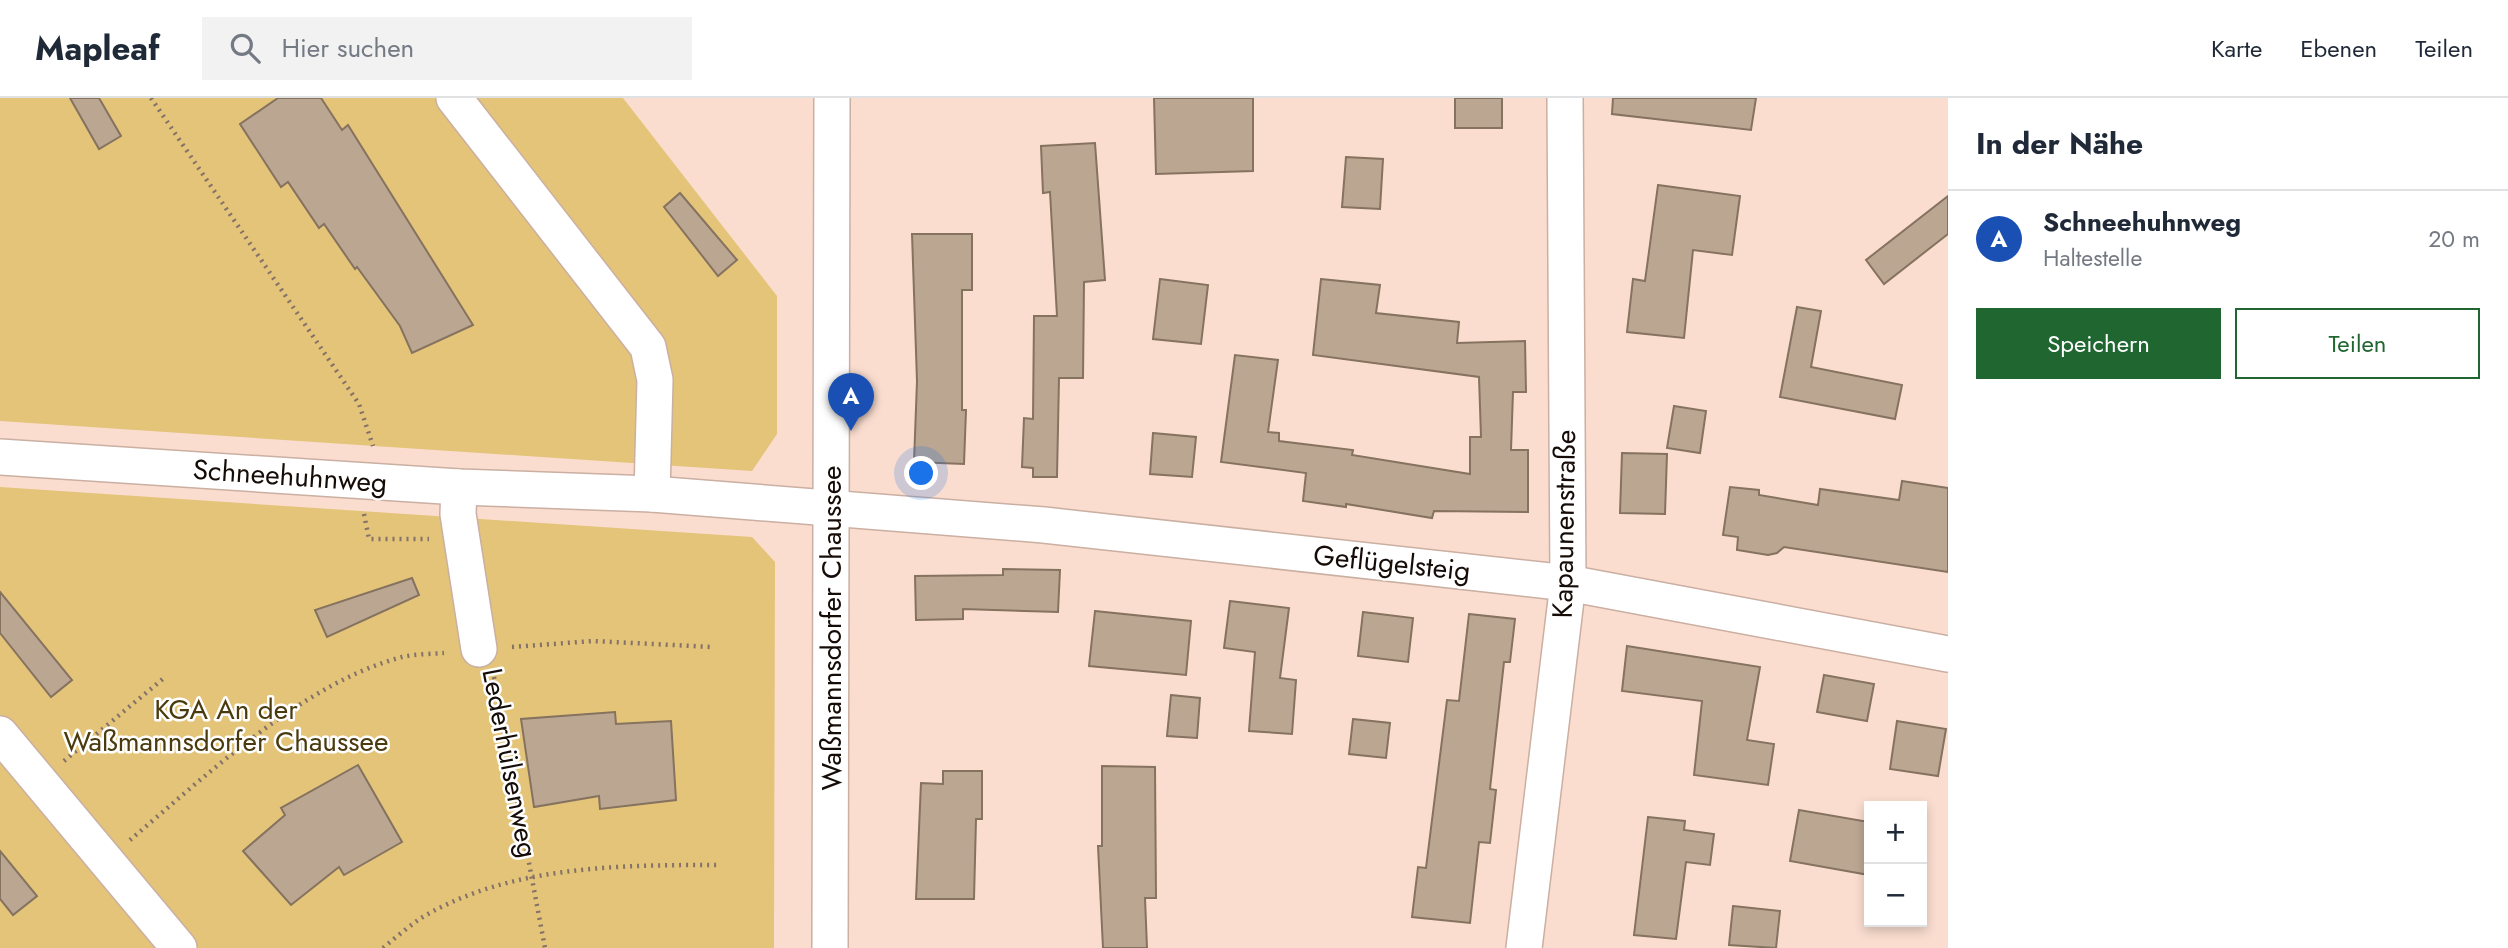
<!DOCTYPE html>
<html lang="de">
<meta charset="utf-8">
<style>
body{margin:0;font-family:Jost,sans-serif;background:#f2f2f3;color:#1f2937}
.controls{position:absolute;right:21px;bottom:21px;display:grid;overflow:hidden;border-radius:0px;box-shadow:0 4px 10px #0003}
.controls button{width:63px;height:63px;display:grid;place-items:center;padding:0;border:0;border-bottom:2px solid #e0e1e3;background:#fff;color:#1f2937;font:35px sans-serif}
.you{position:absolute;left:922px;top:376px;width:24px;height:24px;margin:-18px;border:5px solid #fff;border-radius:50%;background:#1a73e8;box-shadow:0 0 0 10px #1a73e833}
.badge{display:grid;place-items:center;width:46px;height:46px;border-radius:50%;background:#206631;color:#fff;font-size:23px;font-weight:700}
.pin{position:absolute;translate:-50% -58px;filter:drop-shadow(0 2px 4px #0008)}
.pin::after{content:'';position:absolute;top:37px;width:24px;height:21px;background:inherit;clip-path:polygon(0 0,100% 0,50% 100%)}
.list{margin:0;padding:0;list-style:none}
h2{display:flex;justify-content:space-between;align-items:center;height:91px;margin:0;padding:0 28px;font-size:30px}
h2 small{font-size:23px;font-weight:400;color:#747a83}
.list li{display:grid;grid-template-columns:46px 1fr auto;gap:21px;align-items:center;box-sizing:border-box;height:98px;padding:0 28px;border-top:2px solid #e0e1e3}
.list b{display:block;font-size:26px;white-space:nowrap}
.list p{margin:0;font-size:23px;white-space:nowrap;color:#747a83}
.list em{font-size:23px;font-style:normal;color:#747a83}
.actions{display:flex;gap:14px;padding:21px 28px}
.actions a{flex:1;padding:16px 0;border:2px solid #206631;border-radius:0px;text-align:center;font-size:24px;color:#206631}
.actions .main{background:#206631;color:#fff}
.icon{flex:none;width:38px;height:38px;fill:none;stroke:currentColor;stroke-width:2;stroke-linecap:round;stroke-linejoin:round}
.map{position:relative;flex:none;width:1948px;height:850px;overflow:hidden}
header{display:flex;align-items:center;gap:42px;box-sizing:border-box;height:98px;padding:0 35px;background:#fff;border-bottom:2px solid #e0e1e3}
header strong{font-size:33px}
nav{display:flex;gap:38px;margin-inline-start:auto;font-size:24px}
.search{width:490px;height:63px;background:#f2f2f3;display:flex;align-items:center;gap:18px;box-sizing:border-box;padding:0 24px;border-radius:0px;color:#747a83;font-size:26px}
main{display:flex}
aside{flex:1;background:#fff}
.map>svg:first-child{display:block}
.green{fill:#e3c479}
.building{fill:#bba692;stroke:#85725f;stroke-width:2}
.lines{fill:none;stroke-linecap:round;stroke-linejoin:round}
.minor-casing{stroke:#caafa2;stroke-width:38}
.path{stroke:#847168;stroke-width:4.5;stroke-dasharray:2 5;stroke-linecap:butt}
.minor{stroke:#fff;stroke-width:35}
.labels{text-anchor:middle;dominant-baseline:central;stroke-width:5;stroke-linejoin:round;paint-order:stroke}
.street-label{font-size:28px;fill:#150c08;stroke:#fff}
.park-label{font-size:28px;fill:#4a3a0e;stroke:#fff}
</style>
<header>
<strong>Mapleaf</strong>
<div class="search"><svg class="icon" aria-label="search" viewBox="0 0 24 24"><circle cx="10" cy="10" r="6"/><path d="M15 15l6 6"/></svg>Hier suchen</div>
<nav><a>Karte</a><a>Ebenen</a><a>Teilen</a></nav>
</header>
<main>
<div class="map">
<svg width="1948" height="850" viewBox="0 0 1948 850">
<rect width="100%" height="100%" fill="#faddcf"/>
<g class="green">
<path d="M 0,0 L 623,0 L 777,198 L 777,336 L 752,373 L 0,323 Z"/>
<path d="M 0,389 L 752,439 L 775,464 L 774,850 L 0,850 Z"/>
</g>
<g class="building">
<path d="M 70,0 L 99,0 L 121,38 L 99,51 Z"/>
<path d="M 278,0 L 321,0 L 342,32 L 348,27 L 473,227 L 412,255 L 400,228 L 357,169 L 355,171 L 324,126 L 319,130 L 288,84 L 281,89 L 240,26 Z"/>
<path d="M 1154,0 L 1253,0 L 1253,73 L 1156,76 Z"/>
<rect x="1455" y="0" width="47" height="30"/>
<path d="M 1613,0 L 1756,0 L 1751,32 L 1612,16 Z"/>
<path d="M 1095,45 L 1105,182 L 1084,184 L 1083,280 L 1059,280 L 1057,379 L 1033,379 L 1033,370 L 1022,369 L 1024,320 L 1033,321 L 1034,218 L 1057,218 L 1050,94 L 1043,95 L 1041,48 Z"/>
<path d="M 1346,59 L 1383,61 L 1380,111 L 1342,109 Z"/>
<path d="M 1658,87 L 1740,98 L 1732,157 L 1693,152 L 1684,240 L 1627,234 L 1633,181 L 1645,183 Z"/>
<path d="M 680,95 L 737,162 L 718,178 L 664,109 Z"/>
<path d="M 1948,98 L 1948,136 L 1884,186 L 1866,162 Z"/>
<path d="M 912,136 L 972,136 L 972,192 L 962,192 L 962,312 L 966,312 L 964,366 L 914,364 L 917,283 Z"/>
<path d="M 1160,181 L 1208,187 L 1201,246 L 1153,241 Z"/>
<path d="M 1321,181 L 1380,187 L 1376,215 L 1459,224 L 1457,245 L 1525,243 L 1526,294 L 1513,294 L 1511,352 L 1528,352 L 1528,414 L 1434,413 L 1432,420 L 1346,406 L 1346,409 L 1303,403 L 1306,375 L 1221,364 L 1235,257 L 1278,262 L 1268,334 L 1279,335 L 1279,343 L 1353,352 L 1352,357 L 1470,376 L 1470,339 L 1481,339 L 1479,279 L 1313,257 Z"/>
<path d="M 1797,209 L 1821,213 L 1811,269 L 1902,287 L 1895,321 L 1780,299 Z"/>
<path d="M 1674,308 L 1706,313 L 1700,355 L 1667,350 Z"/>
<path d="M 1153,335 L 1196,339 L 1192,379 L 1150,376 Z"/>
<path d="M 1622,355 L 1667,356 L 1665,416 L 1620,415 Z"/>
<path d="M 1902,383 L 1948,390 L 1948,474 L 1784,449 L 1777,455 L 1768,457 L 1737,452 L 1738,439 L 1723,437 L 1730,389 L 1759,392 L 1759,397 L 1818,407 L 1820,391 L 1899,402 Z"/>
<path d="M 1003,471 L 1060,472 L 1058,514 L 963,511 L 963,521 L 916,522 L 915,478 L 1003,477 Z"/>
<path d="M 412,480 L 419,497 L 327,539 L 315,512 Z"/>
<path d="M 0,494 L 72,582 L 51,599 L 0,535 Z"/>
<path d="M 1230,503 L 1289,510 L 1280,580 L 1296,582 L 1292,636 L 1249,633 L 1255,554 L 1224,550 Z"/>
<path d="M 1095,513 L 1191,523 L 1186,577 L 1089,568 Z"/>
<path d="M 1363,514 L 1413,520 L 1408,564 L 1358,558 Z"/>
<path d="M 1469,516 L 1515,521 L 1510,564 L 1504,564 L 1490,691 L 1496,692 L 1490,745 L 1479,744 L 1470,825 L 1412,819 L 1418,769 L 1426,770 L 1447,602 L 1459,603 Z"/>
<path d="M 1627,548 L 1760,569 L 1747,642 L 1774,646 L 1768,687 L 1694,677 L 1702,603 L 1622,593 Z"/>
<path d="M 1824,577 L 1874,586 L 1867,623 L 1817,614 Z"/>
<path d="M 1171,597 L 1200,600 L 1197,640 L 1167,638 Z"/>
<path d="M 615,614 L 616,626 L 671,623 L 676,702 L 600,711 L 599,698 L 534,709 L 521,621 Z"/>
<path d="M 1353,621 L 1390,625 L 1386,660 L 1349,656 Z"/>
<path d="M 1897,623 L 1946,631 L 1938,678 L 1890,671 Z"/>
<path d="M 358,667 L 402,744 L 344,777 L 339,769 L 291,807 L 243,753 L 285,717 L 281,710 Z"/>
<path d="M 1102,668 L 1155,669 L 1156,800 L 1145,800 L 1147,850 L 1103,850 L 1098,748 L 1102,748 Z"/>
<path d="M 943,673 L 982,673 L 982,721 L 976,721 L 974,801 L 916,801 L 921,685 L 943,686 Z"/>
<path d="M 1799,712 L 1869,724 L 1869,777 L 1790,763 Z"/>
<path d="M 1648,719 L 1685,723 L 1684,732 L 1714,736 L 1710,767 L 1686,764 L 1676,841 L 1634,837 Z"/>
<path d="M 0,753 L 37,798 L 13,817 L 0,801 Z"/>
<path d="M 1733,808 L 1780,813 L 1776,850 L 1729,847 Z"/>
</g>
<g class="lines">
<defs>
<g id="minor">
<path d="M 454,0 L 648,249 L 655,282 L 652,396"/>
<path d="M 0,359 L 459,389 L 652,396 L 1044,427 L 1568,485 L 1948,556"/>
<path d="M 459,389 L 458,416 L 479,551"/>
<path d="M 0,636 L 179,850"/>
<path d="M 830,850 L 832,0"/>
<path d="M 1524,850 L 1568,485 L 1565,0"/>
</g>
</defs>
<use href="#minor" class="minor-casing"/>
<g class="path">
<path d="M 151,0 L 359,306 L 373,348"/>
<path d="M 364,416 L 369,441 L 429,441"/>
<path d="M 512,549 L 593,543 L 712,549"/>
<path d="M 494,579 L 545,850"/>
<path d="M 64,663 L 164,580"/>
<path d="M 130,742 C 207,677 303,585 402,559 C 415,556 431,556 444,555"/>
<path d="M 383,850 C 395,840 408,829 421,820 C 510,767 620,767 720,767"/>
</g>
<use href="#minor" class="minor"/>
</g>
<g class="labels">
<g class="street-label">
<text transform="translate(290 378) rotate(4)">Schneehuhnweg</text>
<text transform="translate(1564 426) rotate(-89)">Kapaunenstraße</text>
<text transform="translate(1392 465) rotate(6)">Geflügelsteig</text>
<text transform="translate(831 530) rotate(-90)">Waßmannsdorfer Chaussee</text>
<text transform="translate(510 665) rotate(79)">Lederhülsenweg</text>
</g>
<g class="park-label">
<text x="226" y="611">KGA An der<tspan x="226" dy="32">Waßmannsdorfer Chaussee</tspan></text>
</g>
</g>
</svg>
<div class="controls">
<button>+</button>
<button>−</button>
</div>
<div class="you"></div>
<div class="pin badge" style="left:851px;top:333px;background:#1a4fb4">A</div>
</div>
<aside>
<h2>In der Nähe<small></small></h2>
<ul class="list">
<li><span class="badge" style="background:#1a4fb4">A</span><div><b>Schneehuhnweg</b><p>Haltestelle</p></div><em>20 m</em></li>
</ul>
<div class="actions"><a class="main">Speichern</a><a>Teilen</a></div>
</aside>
</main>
